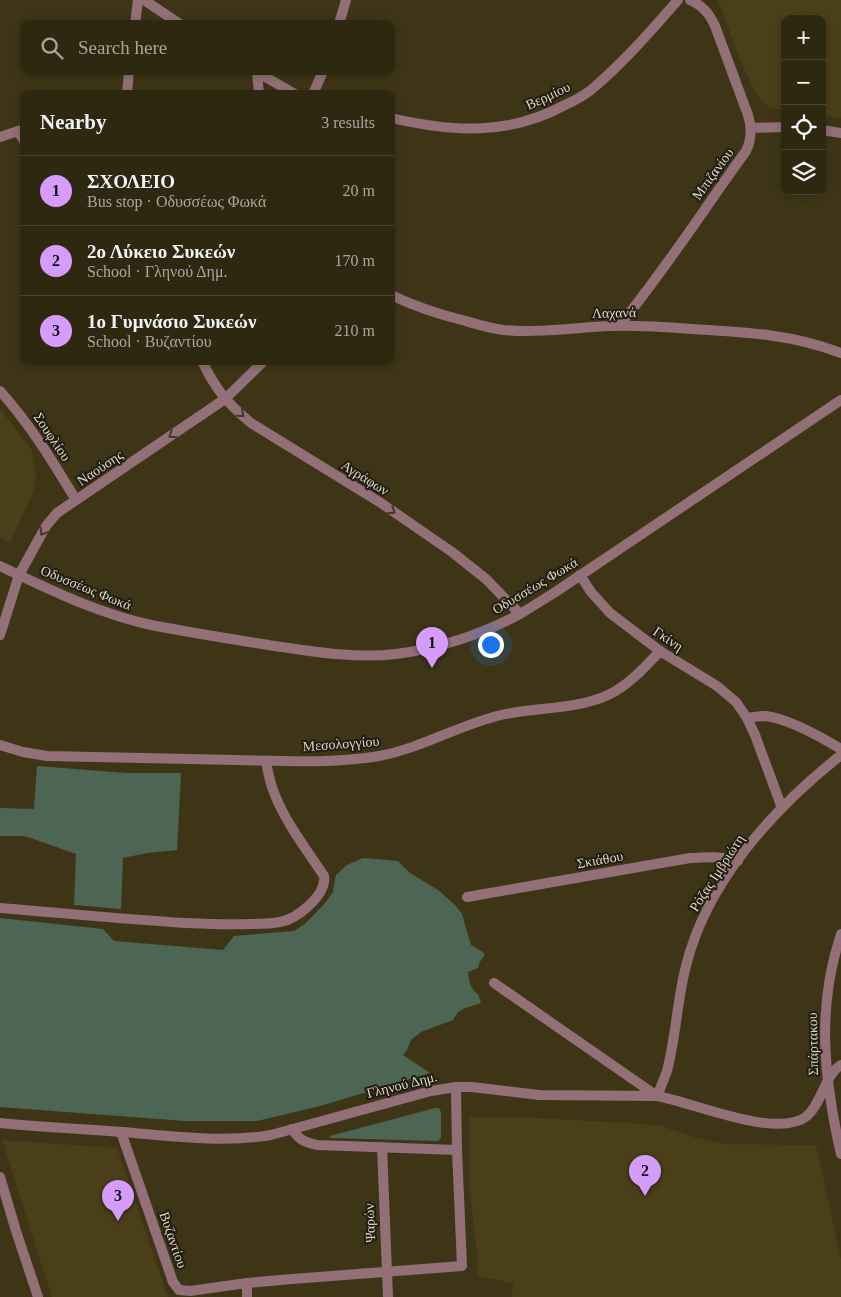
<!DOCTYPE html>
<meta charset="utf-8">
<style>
body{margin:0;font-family:Georgia,serif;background:#3a341f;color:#f1f3f6}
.controls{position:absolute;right:15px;top:15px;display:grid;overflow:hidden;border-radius:10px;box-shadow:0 2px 8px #0003}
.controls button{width:45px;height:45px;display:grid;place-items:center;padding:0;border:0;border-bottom:1px solid #494431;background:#2e2811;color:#f1f3f6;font:25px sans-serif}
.you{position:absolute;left:490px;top:644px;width:18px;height:18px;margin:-12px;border:4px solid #fff;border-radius:50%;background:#1a73e8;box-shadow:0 0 0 8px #1a73e833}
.badge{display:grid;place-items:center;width:32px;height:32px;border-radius:50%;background:#d59cfb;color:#111;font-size:16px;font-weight:700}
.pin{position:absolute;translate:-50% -41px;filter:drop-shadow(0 1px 2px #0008)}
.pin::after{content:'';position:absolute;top:26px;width:18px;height:15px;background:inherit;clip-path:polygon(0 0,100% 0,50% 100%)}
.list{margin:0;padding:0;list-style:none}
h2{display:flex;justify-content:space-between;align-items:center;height:65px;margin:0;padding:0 20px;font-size:21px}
h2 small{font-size:16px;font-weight:400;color:#a7a69f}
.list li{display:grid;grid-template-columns:32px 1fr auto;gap:15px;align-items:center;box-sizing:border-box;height:70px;padding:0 20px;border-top:1px solid #494431}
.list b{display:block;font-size:19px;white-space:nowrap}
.list p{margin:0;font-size:16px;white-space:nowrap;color:#a7a69f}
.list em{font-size:16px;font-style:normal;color:#a7a69f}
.icon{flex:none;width:28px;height:28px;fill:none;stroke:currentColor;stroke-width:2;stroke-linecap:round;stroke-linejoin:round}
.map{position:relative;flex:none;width:841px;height:1297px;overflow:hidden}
.search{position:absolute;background:#2e2811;box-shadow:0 2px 8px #0003;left:20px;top:20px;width:375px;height:55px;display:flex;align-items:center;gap:12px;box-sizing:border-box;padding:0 18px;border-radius:10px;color:#a7a69f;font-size:19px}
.panel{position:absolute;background:#2e2811;box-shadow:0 2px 8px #0003;left:20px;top:90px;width:375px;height:275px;border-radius:10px}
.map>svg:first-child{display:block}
.built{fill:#4a3f19}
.green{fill:#4d6654}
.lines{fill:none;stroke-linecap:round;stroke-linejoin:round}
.minor{stroke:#936f77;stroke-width:10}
.tertiary{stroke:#936f77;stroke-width:10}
.oneway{stroke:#43362f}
.labels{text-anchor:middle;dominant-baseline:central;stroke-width:4;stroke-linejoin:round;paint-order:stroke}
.street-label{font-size:14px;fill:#dcd7c6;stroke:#211d10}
</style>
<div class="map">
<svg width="841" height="1297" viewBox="0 0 841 1297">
<rect width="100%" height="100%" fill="#3e3517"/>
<g class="built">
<path d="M 718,0 L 841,0 L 841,118 L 822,116 L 822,19 L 785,19 L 785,111 L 782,110 L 769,107 L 765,103 L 760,99 L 754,89 L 740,60 Z"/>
<path d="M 0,409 L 31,449 L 34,461 L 36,479 L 33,493 L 10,542 L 0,538 Z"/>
<path d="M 470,1117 L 539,1118 L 658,1125 L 697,1138 L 725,1144 L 814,1145 L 817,1149 L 841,1260 L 841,1297 L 512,1297 L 513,1283 L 477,1276 L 477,1254 L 470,1193 Z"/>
<path d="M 2,1140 L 117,1148 L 168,1297 L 52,1297 Z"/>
</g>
<g class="green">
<path d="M 37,766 L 126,773 L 181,773 L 177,850 L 147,853 L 123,858 L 121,909 L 74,905 L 76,854 L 28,837 L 20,836 L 0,836 L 0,808 L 34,809 Z"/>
<path d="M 363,858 L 398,861 L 410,873 L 438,890 L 455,905 L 462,914 L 471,945 L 483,952 L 485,955 L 479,963 L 478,968 L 468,972 C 469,981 470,989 478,994 L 481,1003 L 465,1008 L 458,1012 L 453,1020 L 421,1032 L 411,1040 L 407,1050 L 403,1055 L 430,1073 L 320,1106 L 257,1121 L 185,1121 L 0,1107 L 0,918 L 103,929 L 114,941 L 223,950 L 234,936 L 294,931 L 305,924 L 326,902 L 333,892 L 336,875 L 347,865 Z"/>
<path d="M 435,1108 L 439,1108 L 441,1112 L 441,1138 L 438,1141 L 330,1138 L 330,1136 Z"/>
</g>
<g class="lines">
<g class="minor">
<path d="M 144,0 L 180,24"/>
<path d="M 135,24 L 138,0"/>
<path d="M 339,24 L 346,0"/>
<path d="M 255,71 L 295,94"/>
<path d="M 257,72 L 259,94"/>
<path d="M 127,94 L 129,71"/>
<path d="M 313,94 L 323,71"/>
<path d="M 751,128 L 785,127"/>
<path d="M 822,130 L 841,133"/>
<path d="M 18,131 L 24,141"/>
<path d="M 391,295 C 414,306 438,314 462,320 C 476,324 489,328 503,330 C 538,333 574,328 609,326 C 637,325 665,327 692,329 C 744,332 792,334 841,353"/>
<path d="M 619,326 C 665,270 704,209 746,151 C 752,139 752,128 748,115 L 715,26 C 709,13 703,6 690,0"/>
<path d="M 202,361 C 216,390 227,403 251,423 L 381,503 L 452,552 L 486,579 L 520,614"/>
<path d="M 0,391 C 30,424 53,462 76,500"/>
<path d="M 580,575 L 591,592 L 610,613 L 660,651 L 717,686 L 736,702 L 747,718 L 755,735 L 782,808"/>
<path d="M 0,635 L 19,575 L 46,526 L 57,513 L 225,399 L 264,361"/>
<path d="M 747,718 C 753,717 760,716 766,716 C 789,719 821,737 841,749"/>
<path d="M 0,745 L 23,752 L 47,756 C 110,757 173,759 236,760 C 283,761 332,764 379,756 C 422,748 459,725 501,715 C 536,707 575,710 608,695 C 628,686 645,667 660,651"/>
<path d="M 467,897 L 690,858 C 707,857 722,856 738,861"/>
<path d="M 0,908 C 62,913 123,919 185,923 C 207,924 228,925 250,924 C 260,924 270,924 280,922 C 297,919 327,895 324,876 C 307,850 287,825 275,795 C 270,784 268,773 266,761"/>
<path d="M 841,934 C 816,1008 824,1080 841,1154"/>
<path d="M 494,983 L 657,1096 C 661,1087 664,1079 667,1071 C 676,1037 677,1000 686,966 C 707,881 774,808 841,755"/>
<path d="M 0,1123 C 41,1127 81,1129 122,1132 C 171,1136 222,1143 271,1135 L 431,1091 L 456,1087 L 472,1087 L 539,1095 L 657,1096 C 692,1102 778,1140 807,1116 C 822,1103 825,1074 841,1065"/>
<path d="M 292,1129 C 299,1140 304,1142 317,1145 L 457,1150"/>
<path d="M 121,1132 L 173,1282 L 179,1290 L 190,1291 L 247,1283 L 292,1279 L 462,1266 L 457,1150 L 456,1087"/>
<path d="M 382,1147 L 388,1297"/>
<path d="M 0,1177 L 16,1231 L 38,1297"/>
<path d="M 247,1283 L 247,1297"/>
</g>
<g class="tertiary">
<path d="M 391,118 C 452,132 508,136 565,105 C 574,101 583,96 591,90 C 623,63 651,31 678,0"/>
<path d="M 0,137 L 24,129"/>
<path d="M 0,566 C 50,590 101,615 156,626 C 193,633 231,639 268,645 C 310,651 354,659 396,654 C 437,649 483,634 518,615 C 531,608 542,600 554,593 L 841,400"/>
</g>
</g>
<defs><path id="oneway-chevron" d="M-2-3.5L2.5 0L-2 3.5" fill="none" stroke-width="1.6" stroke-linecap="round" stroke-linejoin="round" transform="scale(1.25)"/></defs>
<g class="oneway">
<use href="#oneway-chevron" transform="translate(241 414) rotate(41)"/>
<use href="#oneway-chevron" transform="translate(172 435) rotate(146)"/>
<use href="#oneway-chevron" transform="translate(392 511) rotate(34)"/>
<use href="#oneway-chevron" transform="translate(43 532) rotate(121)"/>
</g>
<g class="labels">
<g class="street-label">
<text transform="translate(548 96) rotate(-25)">Βερμίου</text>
<text transform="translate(713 174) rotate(-54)">Μπιζανίου</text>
<text transform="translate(614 313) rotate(-1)">Λαχανά</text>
<text transform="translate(52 437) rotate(56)">Σουφλίου</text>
<text transform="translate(100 468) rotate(-34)">Ναούσης</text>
<text transform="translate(365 478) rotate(32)">Αγράφων</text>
<text transform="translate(535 586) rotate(-31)">Οδυσσέως Φωκά</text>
<text transform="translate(86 588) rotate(22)">Οδυσσέως Φωκά</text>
<text transform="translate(668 639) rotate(34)">Γκίνη</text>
<text transform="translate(341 744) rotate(-4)">Μεσολογγίου</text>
<text transform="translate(600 860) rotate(-10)">Σκιάθου</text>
<text transform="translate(717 873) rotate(-57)">Ρόζας Ιμβριώτη</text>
<text transform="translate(813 1044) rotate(-91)">Σπάρτακου</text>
<text transform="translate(402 1085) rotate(-14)">Γληνού Δημ.</text>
<text transform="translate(370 1223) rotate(-92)">Ψαρών</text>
<text transform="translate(173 1240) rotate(71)">Βυζαντίου</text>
</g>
</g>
</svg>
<div class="controls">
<button>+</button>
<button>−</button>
<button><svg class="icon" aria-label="locate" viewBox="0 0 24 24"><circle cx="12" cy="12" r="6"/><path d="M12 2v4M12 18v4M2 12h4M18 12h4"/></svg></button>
<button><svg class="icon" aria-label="layers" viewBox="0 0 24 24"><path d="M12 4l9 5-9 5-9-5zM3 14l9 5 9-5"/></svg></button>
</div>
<div class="you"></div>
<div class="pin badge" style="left:432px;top:668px">1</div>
<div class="pin badge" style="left:645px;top:1196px">2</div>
<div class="pin badge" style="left:118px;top:1221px">3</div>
<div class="search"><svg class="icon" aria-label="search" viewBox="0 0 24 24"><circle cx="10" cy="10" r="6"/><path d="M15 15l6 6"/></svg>Search here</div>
<section class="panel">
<h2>Nearby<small>3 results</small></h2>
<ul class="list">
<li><span class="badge">1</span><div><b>ΣΧΟΛΕΙΟ</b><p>Bus stop · Οδυσσέως Φωκά</p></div><em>20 m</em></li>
<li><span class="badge">2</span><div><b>2ο Λύκειο Συκεών</b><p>School · Γληνού Δημ.</p></div><em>170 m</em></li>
<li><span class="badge">3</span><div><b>1ο Γυμνάσιο Συκεών</b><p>School · Βυζαντίου</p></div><em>210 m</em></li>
</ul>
</section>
</div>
